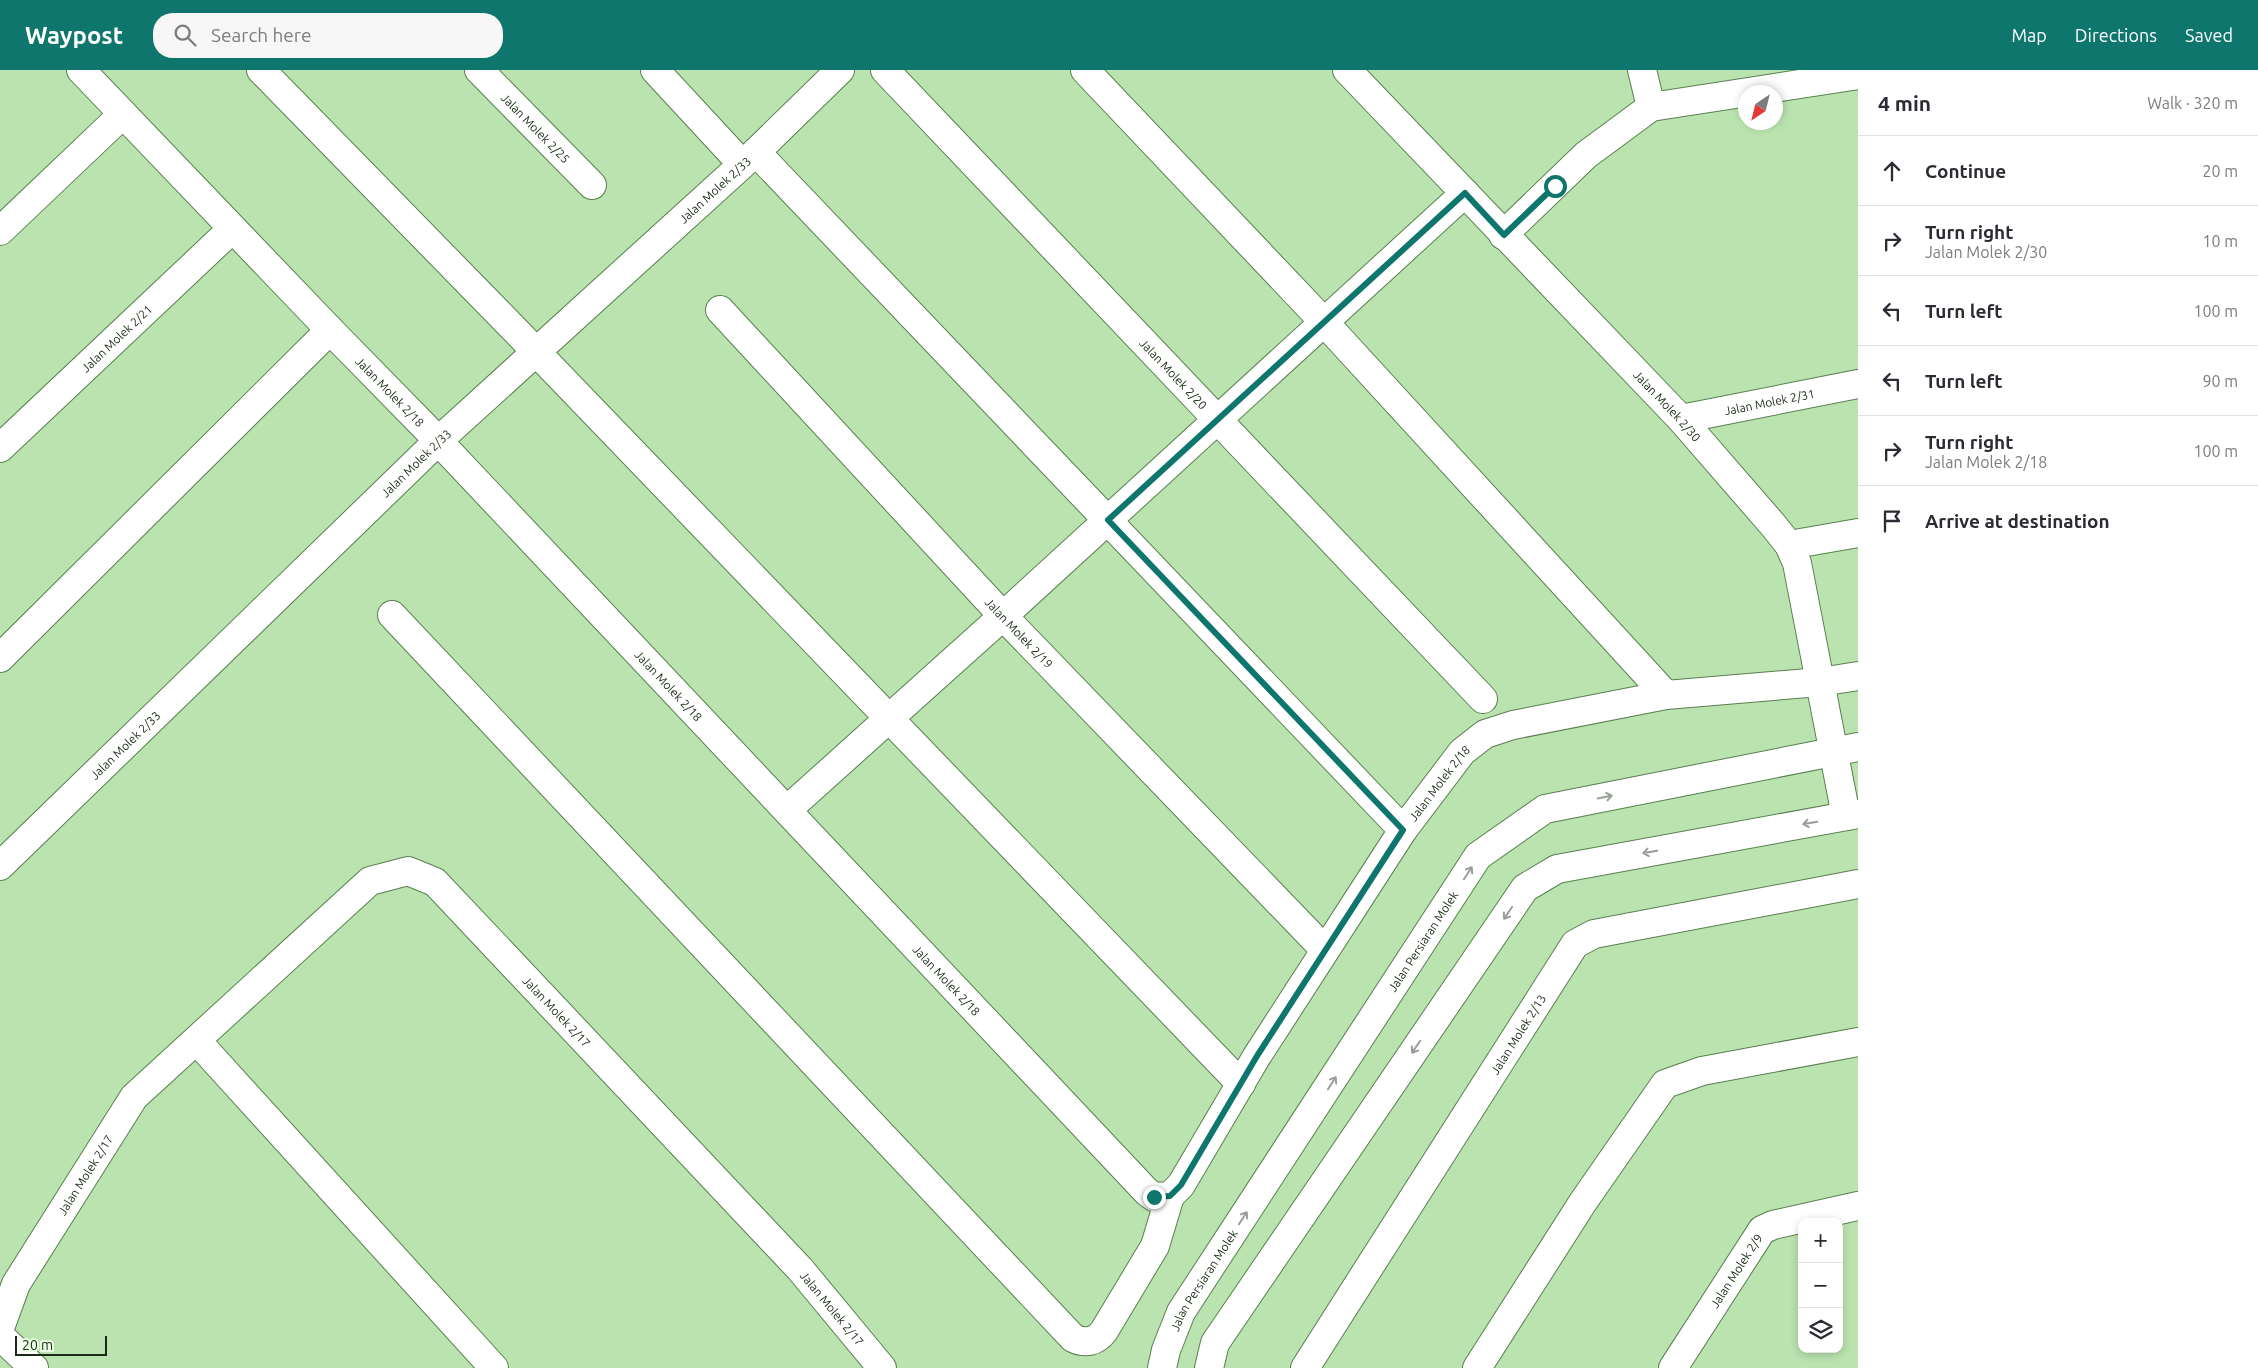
<!DOCTYPE html>
<meta charset="utf-8">
<style>
body{margin:0;font-family:Ubuntu,sans-serif;background:#f7f7f7;color:#2b2b33}
.controls{position:absolute;right:15px;bottom:15px;display:grid;overflow:hidden;border-radius:10px;box-shadow:0 2px 8px #0003}
.controls button{width:45px;height:45px;display:grid;place-items:center;padding:0;border:0;border-bottom:1px solid #e1e1e2;background:#fff;color:#2b2b33;font:25px sans-serif}
.compass{position:absolute;left:1738px;top:15px;width:45px;height:45px;border-radius:50%;background:#fff;box-shadow:0 2px 8px #0003;rotate:215deg}
.scale{position:absolute;left:15px;bottom:12px;width:92px;box-sizing:border-box;padding-left:5px;border:2px solid #1a2a16;border-top:0;font-size:14px;line-height:18px;white-space:nowrap;color:#1a2a16;-webkit-text-stroke:4px #e9fee3;paint-order:stroke}
.stop{position:absolute;width:15px;height:15px;margin:-11px;border:4px solid #0f766e;border-radius:50%;background:#fff}
.stop.end{background:#0f766e;border-color:#fff;box-shadow:0 1px 5px #0008}
.list{margin:0;padding:0;list-style:none}
h2{display:flex;justify-content:space-between;align-items:center;height:65px;margin:0;padding:0 20px;font-size:21px}
h2 small{font-size:16px;font-weight:400;color:#7c7c81}
.list li{display:grid;grid-template-columns:32px 1fr auto;gap:15px;align-items:center;box-sizing:border-box;height:70px;padding:0 20px;border-top:1px solid #e1e1e2}
.list b{display:block;font-size:19px;white-space:nowrap}
.list p{margin:0;font-size:16px;white-space:nowrap;color:#7c7c81}
.list em{font-size:16px;font-style:normal;color:#7c7c81}
.icon{flex:none;width:28px;height:28px;fill:none;stroke:currentColor;stroke-width:2;stroke-linecap:round;stroke-linejoin:round}
.map{position:relative;flex:none;width:1858px;height:1298px;overflow:hidden}
header{display:flex;align-items:center;gap:30px;box-sizing:border-box;height:70px;padding:0 25px;background:#0f766e;color:#fff}
header strong{font-size:24px}
nav{display:flex;gap:28px;margin-inline-start:auto;font-size:18px}
.search{width:350px;height:45px;background:#f7f7f7;display:flex;align-items:center;gap:12px;box-sizing:border-box;padding:0 18px;border-radius:20px;color:#7c7c81;font-size:19px}
main{display:flex}
aside{flex:1;background:#fff}
.map>svg:first-child{display:block}
.lines{fill:none;stroke-linecap:round;stroke-linejoin:round}
.minor-casing{stroke:#597f4f;stroke-width:30}
.major-casing{stroke:#597f4f;stroke-width:30}
.minor{stroke:#fff;stroke-width:28}
.major{stroke:#fff;stroke-width:28}
.oneway{stroke:#989f96}
.route{stroke:#0f766e;stroke-width:6}
.labels{text-anchor:middle;dominant-baseline:central;stroke-width:5;stroke-linejoin:round;paint-order:stroke}
.street-label{font-size:12px;fill:#1a2a16;stroke:#e9fee3}
</style>
<header>
<strong>Waypost</strong>
<div class="search"><svg class="icon" aria-label="search" viewBox="0 0 24 24"><circle cx="10" cy="10" r="6"/><path d="M15 15l6 6"/></svg>Search here</div>
<nav><a>Map</a><a>Directions</a><a>Saved</a></nav>
</header>
<main>
<div class="map">
<svg width="1858" height="1298" viewBox="0 0 1858 1298">
<rect width="100%" height="100%" fill="#bae3af"/>
<g class="lines">
<defs>
<g id="minor">
<path id="s1" d="M 81,0 L 330,260 L 426,358 L 1147,1122 L 1154,1127 L 1170,1126 L 1181,1115 L 1257,986 L 1403,760 L 1462,682 L 1485,664 L 1513,655 L 1666,625 L 1820,612 L 1858,606"/>
<path d="M 261,0 L 518,263 L 1241,1014"/>
<path id="s2" d="M 479,0 L 592,115"/>
<path d="M 655,0 L 742,94"/>
<path id="s3" d="M 885,0 L 1483,629"/>
<path d="M 1085,0 L 1324,252 L 1666,625"/>
<path id="s4" d="M 1347,0 L 1681,349 L 1773,455 L 1789,475 L 1797,493 L 1846,746"/>
<path d="M 1642,0 L 1651,37"/>
<path d="M 756,82 L 1403,760"/>
<path d="M 0,161 L 123,44"/>
<path d="M 1503,165 L 1586,85 L 1651,37 L 1858,5"/>
<path id="s5" d="M 720,240 L 1003,546 L 1325,880"/>
<path id="s6" d="M 1681,349 L 1858,314"/>
<path id="s7" d="M 0,378 L 232,159"/>
<path d="M 1789,475 L 1858,463"/>
<path d="M 392,545 L 1073,1268 C 1085,1274 1096,1272 1104,1261 L 1155,1176 L 1170,1126"/>
<path d="M 0,588 L 330,260"/>
<path d="M 787,740 L 1003,546 L 1465,123"/>
<path id="s8" d="M 0,796 L 438,371 L 756,82 L 840,0"/>
<path d="M 197,971 L 494,1298"/>
<path id="s9" d="M 0,1258 L 16,1214 L 134,1027 L 370,811 L 408,801 L 435,812 L 800,1199 L 882,1298"/>
<path d="M 0,1266 L 34,1298"/>
<path id="s10" d="M 1305,1298 L 1575,874 L 1594,864 L 1858,814"/>
<path d="M 1477,1298 L 1583,1132 L 1665,1014 L 1702,1001 L 1858,972"/>
<path id="s11" d="M 1673,1298 L 1762,1160 L 1773,1155 L 1858,1136"/>
</g>
<g id="major">
<path id="s12" d="M 1162,1298 L 1166,1280 L 1181,1242 L 1478,786 L 1545,739 L 1858,677"/>
<path d="M 1209,1298 L 1215,1273 L 1525,818 L 1557,799 L 1858,744"/>
</g>
</defs>
<use href="#minor" class="minor-casing"/>
<use href="#major" class="major-casing"/>
<use href="#minor" class="minor"/>
<use href="#major" class="major"/>
</g>
<defs><path id="oneway-shaft" d="M-6 0H5M1.5-3L5.5 0L1.5 3" fill="none" stroke-width="1.6" stroke-linecap="round" stroke-linejoin="round" transform="scale(1.25)"/></defs>
<g class="oneway">
<use href="#oneway-shaft" transform="translate(1605 727) rotate(-11)"/>
<use href="#oneway-shaft" transform="translate(1810 753) rotate(170)"/>
<use href="#oneway-shaft" transform="translate(1650 782) rotate(170)"/>
<use href="#oneway-shaft" transform="translate(1468 803) rotate(-57)"/>
<use href="#oneway-shaft" transform="translate(1508 843) rotate(124)"/>
<use href="#oneway-shaft" transform="translate(1416 977) rotate(124)"/>
<use href="#oneway-shaft" transform="translate(1332 1013) rotate(-57)"/>
<use href="#oneway-shaft" transform="translate(1243 1148) rotate(-57)"/>
</g>
<g class="lines">
<path class="route" d="M 1154,1127 L 1170,1126 L 1181,1115 L 1257,986 L 1403,760 L 1108,450 L 1465,123 L 1504,165 L 1555,116"/>
</g>
<g class="labels">
<g class="street-label">
<text stroke="none"><textPath href="#s2" startOffset="81">Jalan Molek 2/25</textPath></text>
<text stroke="none"><textPath href="#s8" startOffset="984">Jalan Molek 2/33</textPath></text>
<text stroke="none"><textPath href="#s7" startOffset="160">Jalan Molek 2/21</textPath></text>
<text stroke="none"><textPath href="#s3" startOffset="419">Jalan Molek 2/20</textPath></text>
<text stroke="none"><textPath href="#s1" startOffset="446">Jalan Molek 2/18</textPath></text>
<text stroke="none"><textPath href="#s6" startOffset="90">Jalan Molek 2/31</textPath></text>
<text stroke="none"><textPath href="#s4" startOffset="464">Jalan Molek 2/30</textPath></text>
<text stroke="none"><textPath href="#s8" startOffset="579">Jalan Molek 2/33</textPath></text>
<text stroke="none"><textPath href="#s5" startOffset="440">Jalan Molek 2/19</textPath></text>
<text stroke="none"><textPath href="#s1" startOffset="851">Jalan Molek 2/18</textPath></text>
<text stroke="none"><textPath href="#s8" startOffset="174">Jalan Molek 2/33</textPath></text>
<text stroke="none"><textPath href="#s1" startOffset="2066">Jalan Molek 2/18</textPath></text>
<text stroke="none"><textPath href="#s12" startOffset="502">Jalan Persiaran Molek</textPath></text>
<text stroke="none"><textPath href="#s1" startOffset="1256">Jalan Molek 2/18</textPath></text>
<text stroke="none"><textPath href="#s9" startOffset="834">Jalan Molek 2/17</textPath></text>
<text stroke="none"><textPath href="#s10" startOffset="396">Jalan Molek 2/13</textPath></text>
<text stroke="none"><textPath href="#s9" startOffset="176">Jalan Molek 2/17</textPath></text>
<text stroke="none"><textPath href="#s11" startOffset="116">Jalan Molek 2/9</textPath></text>
<text stroke="none"><textPath href="#s12" startOffset="98">Jalan Persiaran Molek</textPath></text>
<text stroke="none"><textPath href="#s9" startOffset="1239">Jalan Molek 2/17</textPath></text>
</g>
</g>
</svg>
<div class="controls">
<button>+</button>
<button>−</button>
<button><svg class="icon" aria-label="layers" viewBox="0 0 24 24"><path d="M12 4l9 5-9 5-9-5zM3 14l9 5 9-5"/></svg></button>
</div>
<svg class="compass" viewBox="-18 -18 36 36"><path d="M0-13l5 13h-10z" fill="#e53935"/><path d="M0 13l5-13h-10z" fill="#7c7c81"/></svg>
<div class="scale">20 m</div>
<div class="stop" style="left:1555px;top:116px"></div>
<div class="stop end" style="left:1154px;top:1127px"></div>
</div>
<aside>
<h2>4 min<small>Walk · 320 m</small></h2>
<ul class="list">
<li><svg class="icon" aria-label="ahead" viewBox="0 0 24 24"><path d="M12 20V5M6 11l6-6 6 6"/></svg><div><b>Continue</b></div><em>20 m</em></li>
<li><svg class="icon" aria-label="right" viewBox="0 0 24 24"><path d="M7 20v-9h11M14 6l5 5-5 5"/></svg><div><b>Turn right</b><p>Jalan Molek 2/30</p></div><em>10 m</em></li>
<li><svg class="icon" aria-label="left" viewBox="0 0 24 24"><path d="M17 20v-9H6M10 6l-5 5 5 5"/></svg><div><b>Turn left</b></div><em>100 m</em></li>
<li><svg class="icon" aria-label="left" viewBox="0 0 24 24"><path d="M17 20v-9H6M10 6l-5 5 5 5"/></svg><div><b>Turn left</b></div><em>90 m</em></li>
<li><svg class="icon" aria-label="right" viewBox="0 0 24 24"><path d="M7 20v-9h11M14 6l5 5-5 5"/></svg><div><b>Turn right</b><p>Jalan Molek 2/18</p></div><em>100 m</em></li>
<li><svg class="icon" aria-label="arrive" viewBox="0 0 24 24"><path d="M6 21V4h12l-3 4 3 4H6"/></svg><div><b>Arrive at destination</b></div></li>
</ul>
</aside>
</main>
